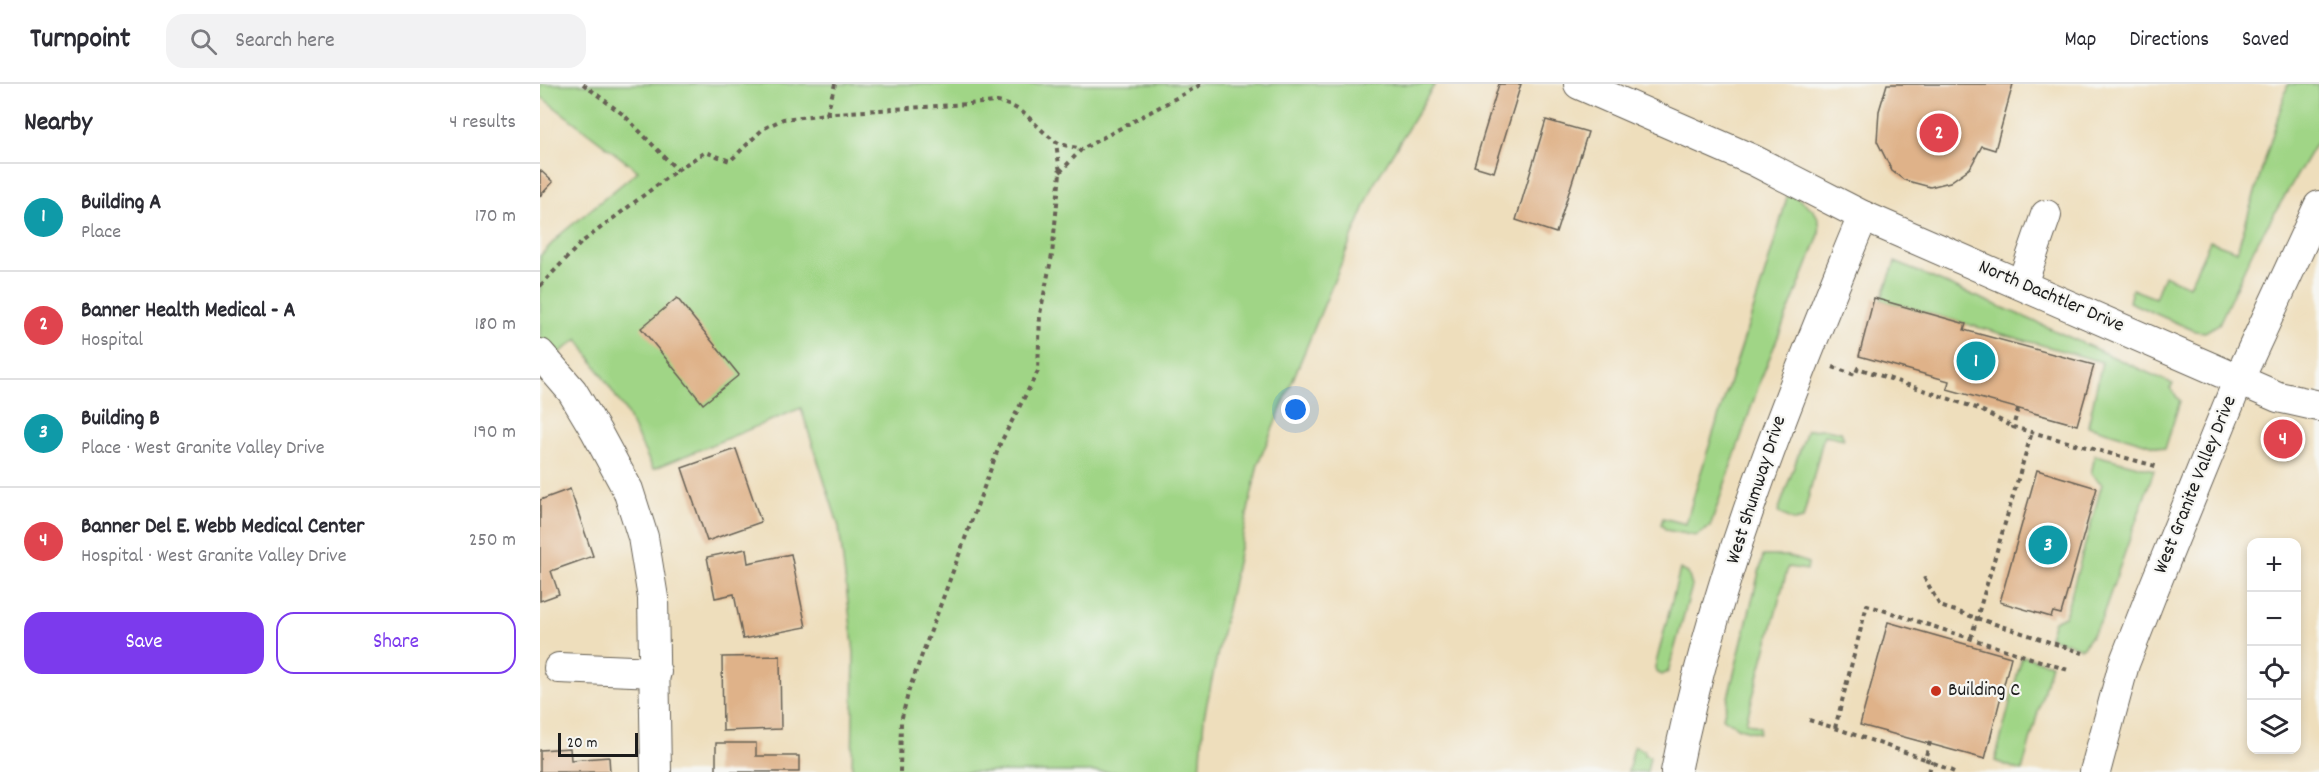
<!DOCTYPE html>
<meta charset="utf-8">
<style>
body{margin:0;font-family:Dekko,sans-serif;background:#f2f2f3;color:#2b2b33}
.controls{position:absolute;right:18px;bottom:18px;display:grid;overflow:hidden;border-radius:12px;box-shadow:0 3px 9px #0003}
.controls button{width:54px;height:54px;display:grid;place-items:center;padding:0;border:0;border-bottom:2px solid #e1e1e2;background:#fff;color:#2b2b33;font:30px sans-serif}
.scale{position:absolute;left:18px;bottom:15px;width:80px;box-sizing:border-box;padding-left:6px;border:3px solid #1c1c1c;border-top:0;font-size:16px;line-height:21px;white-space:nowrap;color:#1c1c1c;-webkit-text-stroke:4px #f6f6f2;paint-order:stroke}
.you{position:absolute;left:756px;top:326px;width:21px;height:21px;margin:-15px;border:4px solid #fff;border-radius:50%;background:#1a73e8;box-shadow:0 0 0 9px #1a73e833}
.badge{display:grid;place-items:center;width:39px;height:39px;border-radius:50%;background:#7c3aed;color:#fff;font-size:20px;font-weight:700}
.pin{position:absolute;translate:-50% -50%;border:3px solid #fff;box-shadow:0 2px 6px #0006}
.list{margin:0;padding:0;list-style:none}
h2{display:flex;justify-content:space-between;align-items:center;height:78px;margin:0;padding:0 24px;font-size:26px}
h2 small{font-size:20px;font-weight:400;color:#7c7c81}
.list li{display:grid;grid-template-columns:39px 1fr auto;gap:18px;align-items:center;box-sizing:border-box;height:108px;padding:0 24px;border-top:2px solid #e1e1e2}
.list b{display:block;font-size:22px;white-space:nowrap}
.list p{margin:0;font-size:20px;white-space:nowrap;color:#7c7c81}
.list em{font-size:20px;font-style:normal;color:#7c7c81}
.actions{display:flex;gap:12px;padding:18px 24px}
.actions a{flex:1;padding:14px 0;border:2px solid #7c3aed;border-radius:18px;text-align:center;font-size:21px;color:#7c3aed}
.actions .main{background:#7c3aed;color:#fff}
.icon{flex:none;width:33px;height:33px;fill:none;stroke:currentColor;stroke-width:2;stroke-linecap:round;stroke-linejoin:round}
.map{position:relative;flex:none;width:1779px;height:688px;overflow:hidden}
header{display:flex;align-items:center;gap:36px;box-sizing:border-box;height:84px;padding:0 30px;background:#fff;border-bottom:2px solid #e1e1e2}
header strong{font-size:28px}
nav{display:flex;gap:33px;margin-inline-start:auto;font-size:21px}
.search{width:420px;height:54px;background:#f2f2f3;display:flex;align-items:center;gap:15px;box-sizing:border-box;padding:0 21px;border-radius:18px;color:#7c7c81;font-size:22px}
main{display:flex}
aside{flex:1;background:#fff}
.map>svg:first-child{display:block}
.green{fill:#a0d586;stroke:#5e7851;stroke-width:1.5}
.building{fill:#dfb289}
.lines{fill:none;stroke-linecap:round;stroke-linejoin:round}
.minor-casing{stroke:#666054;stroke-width:32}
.path{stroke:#666054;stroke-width:4;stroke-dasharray:4.5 4.5;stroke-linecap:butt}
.minor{stroke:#fff;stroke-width:30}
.poi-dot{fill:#c8321e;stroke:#f6f6f2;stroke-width:2}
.labels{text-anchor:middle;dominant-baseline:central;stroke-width:4.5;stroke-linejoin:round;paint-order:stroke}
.street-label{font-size:20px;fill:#1c1c1c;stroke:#f6f6f2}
.poi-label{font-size:20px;fill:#1c1c1c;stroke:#f6f6f2;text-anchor:start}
</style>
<header>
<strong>Turnpoint</strong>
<div class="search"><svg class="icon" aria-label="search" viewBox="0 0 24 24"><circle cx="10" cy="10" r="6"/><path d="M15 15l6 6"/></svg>Search here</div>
<nav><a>Map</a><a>Directions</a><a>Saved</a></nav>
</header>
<main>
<aside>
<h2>Nearby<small>4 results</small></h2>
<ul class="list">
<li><span class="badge" style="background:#0f9aa8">1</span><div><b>Building A</b><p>Place</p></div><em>170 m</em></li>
<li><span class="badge" style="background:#e0444e">2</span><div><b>Banner Health Medical - A</b><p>Hospital</p></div><em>180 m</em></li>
<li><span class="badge" style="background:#0f9aa8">3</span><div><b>Building B</b><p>Place · West Granite Valley Drive</p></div><em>190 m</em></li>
<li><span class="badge" style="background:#e0444e">4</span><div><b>Banner Del E. Webb Medical Center</b><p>Hospital · West Granite Valley Drive</p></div><em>250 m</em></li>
</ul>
<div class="actions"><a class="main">Save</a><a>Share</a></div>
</aside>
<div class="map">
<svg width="1779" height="688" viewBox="0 0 1779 688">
<rect width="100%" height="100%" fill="#f6f6f2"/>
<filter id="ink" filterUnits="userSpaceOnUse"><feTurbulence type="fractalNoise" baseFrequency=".0167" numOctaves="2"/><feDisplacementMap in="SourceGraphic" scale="12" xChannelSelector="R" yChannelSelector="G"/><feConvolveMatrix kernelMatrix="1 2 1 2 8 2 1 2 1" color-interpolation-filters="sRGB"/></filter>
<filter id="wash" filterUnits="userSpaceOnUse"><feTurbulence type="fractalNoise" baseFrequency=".008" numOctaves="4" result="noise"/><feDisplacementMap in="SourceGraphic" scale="24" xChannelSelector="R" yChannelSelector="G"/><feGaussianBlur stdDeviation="1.35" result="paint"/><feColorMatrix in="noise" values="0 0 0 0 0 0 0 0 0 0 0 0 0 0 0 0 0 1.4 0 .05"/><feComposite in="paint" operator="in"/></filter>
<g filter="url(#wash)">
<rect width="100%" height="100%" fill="#eedebc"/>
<g class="green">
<path d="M 0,0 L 895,0 L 835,98 L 718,380 L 664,633 L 660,688 L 312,688 L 314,569 L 299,443 L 261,324 L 113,385 L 86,328 L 38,255 L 0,283 L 0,172 L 22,149 L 98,87 L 0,12 Z"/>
<path d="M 1748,0 L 1779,0 L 1779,54 L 1714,164 L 1679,240 L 1665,248 L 1655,247 L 1589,218 L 1592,205 L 1615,214 L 1624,191 L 1649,202 L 1670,157 L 1697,167 Z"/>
<path d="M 1248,109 C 1268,120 1285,129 1278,154 L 1221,295 L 1170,443 L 1156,452 L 1126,446 L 1121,440 L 1123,434 L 1146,440 C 1176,329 1219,221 1248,109 Z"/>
<path d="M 1355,178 L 1487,234 L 1633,300 L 1630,304 L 1640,317 L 1625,365 L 1548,342 L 1562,278 L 1341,216 Z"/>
<path d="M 1285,345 L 1301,348 L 1304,355 L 1284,351 L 1263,435 L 1254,437 L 1238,428 L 1267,346 Z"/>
<path d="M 1555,371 L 1614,386 L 1560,539 L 1542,564 L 1509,553 L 1514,537 L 1525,532 L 1562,400 L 1551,390 Z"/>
<path d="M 1223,472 L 1248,472 L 1268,479 L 1267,486 L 1248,483 L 1206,638 L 1220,643 L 1219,649 L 1199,644 L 1183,634 Z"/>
<path d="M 1140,485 L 1148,489 L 1152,502 L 1128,588 L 1122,591 L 1116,588 L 1115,583 Z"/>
<path d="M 1482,572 L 1511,580 L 1482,687 L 1455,677 Z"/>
<path d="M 1094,662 L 1105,667 L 1104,671 L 1110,672 L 1107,688 L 1088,688 Z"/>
</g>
<g id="blocks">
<g class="building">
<path d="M 959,0 L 981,0 L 954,88 L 934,82 Z"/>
<path d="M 1347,0 L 1473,0 L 1455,66 L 1442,62 L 1430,84 L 1410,98 L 1390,103 L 1364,96 L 1352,87 L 1337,57 L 1339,27 Z"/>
<path d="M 1006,36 L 1048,48 L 1016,149 L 976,136 Z"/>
<path d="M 0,86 L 13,98 L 0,112 Z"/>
<path d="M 137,214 L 199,291 L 163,320 L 101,244 Z"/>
<path d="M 1334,214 L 1426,240 L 1424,246 L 1554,281 L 1537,341 L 1407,305 L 1409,297 L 1319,272 Z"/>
<path d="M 196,365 L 221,438 L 167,457 L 142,384 Z"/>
<path d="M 1497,386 L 1557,404 L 1521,530 L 1513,528 L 1511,533 L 1460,518 Z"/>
<path d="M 30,405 L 53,472 L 11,487 L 19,510 L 0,517 L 0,416 Z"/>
<path d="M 206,465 L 208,479 L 251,470 L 266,543 L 203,555 L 194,510 L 175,514 L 167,473 Z"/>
<path d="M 1348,538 L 1471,573 L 1445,675 L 1320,641 Z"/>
<path d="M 240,572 L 241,645 L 183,647 L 182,573 Z"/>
<path d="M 176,659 L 216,659 L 216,672 L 259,672 L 259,688 L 176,688 Z"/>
<path d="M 30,664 L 31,676 L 69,673 L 70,688 L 0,688 L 0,666 Z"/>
</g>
</g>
</g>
<g filter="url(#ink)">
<use href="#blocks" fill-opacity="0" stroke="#666054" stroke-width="1.5"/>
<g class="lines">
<defs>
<g id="minor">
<path d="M 1039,0 L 1213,76 L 1323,132 L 1738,313 L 1779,322"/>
<path d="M 1482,200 L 1506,131"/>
<path d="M 0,270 L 32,307 L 56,347 L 88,406 L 103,453 L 113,514 L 116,688"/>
<path d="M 19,584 L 116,588"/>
<path d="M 1136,688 C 1174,495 1248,313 1323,132"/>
<path d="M 1555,688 L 1584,580 L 1611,511 L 1699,295 L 1779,122"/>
</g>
</defs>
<use href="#minor" class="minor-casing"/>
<g class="path">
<path d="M 43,0 L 85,32 L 137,86"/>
<path d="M 287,30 L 295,0"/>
<path d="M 520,88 L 542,65 L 662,0"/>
<path d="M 0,202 L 42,158 L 137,86 L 165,68 L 190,77 L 223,45 L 243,35 L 295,29 L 457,18 C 487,23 493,42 515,57 C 523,62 534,63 542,65"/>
<path d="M 1293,283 L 1315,291 L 1318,284 L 1439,325 L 1473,343"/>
<path d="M 1478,325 L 1473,343 L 1619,383"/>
<path d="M 1384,493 L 1400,522 L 1543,569"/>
<path d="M 1431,554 L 1492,348"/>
<path d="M 1269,636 L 1295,644 L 1327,521 L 1531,587"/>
<path d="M 1295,644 L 1385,675"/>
<path d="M 1390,658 L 1385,675 L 1414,688"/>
<path d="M 360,688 L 361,637 L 369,606 L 460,360 L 498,287 L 500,230 L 512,171 L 520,89 L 516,58"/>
<path d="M 1389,688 L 1392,677"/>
</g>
<use href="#minor" class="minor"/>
</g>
</g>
<circle class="poi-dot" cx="1396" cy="607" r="6"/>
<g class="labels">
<g class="street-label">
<text transform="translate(1511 213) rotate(23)">North Dachtler Drive</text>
<text transform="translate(1656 401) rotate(-68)">West Granite Valley Drive</text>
<text transform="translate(1217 406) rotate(-72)">West Shumway Drive</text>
</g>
<g class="poi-label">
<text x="1408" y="607">Building C</text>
</g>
</g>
</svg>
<div class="controls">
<button>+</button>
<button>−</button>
<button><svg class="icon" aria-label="locate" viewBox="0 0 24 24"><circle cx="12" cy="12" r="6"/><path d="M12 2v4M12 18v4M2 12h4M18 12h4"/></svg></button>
<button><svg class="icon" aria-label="layers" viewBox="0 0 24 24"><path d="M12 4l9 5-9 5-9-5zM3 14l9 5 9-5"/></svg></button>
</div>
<div class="scale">20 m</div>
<div class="you"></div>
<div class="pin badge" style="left:1436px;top:277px;background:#0f9aa8">1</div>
<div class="pin badge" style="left:1399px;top:49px;background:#e0444e">2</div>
<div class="pin badge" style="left:1508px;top:461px;background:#0f9aa8">3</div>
<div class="pin badge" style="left:1743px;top:355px;background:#e0444e">4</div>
</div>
</main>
